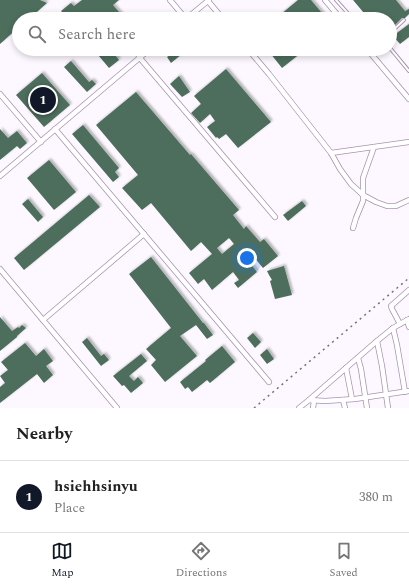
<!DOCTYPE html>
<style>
body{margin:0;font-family:Spectral,serif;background:#f6f6f6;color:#222}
.you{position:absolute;left:247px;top:258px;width:14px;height:14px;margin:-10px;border:3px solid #fff;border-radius:50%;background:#1a73e8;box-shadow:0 0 0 6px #1a73e833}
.badge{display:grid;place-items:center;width:26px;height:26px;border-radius:50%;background:#111827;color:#fff;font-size:13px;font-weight:700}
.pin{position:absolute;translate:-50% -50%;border:2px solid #fff;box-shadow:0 1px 4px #0006}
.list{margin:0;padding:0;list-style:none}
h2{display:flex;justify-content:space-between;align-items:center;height:52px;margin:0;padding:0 16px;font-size:17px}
h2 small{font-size:13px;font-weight:400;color:#767676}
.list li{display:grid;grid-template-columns:26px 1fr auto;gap:12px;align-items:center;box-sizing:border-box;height:72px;padding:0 16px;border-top:1px solid #e0e0e0}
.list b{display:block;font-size:15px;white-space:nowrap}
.list p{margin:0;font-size:13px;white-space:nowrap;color:#767676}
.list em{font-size:13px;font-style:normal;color:#767676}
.icon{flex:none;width:22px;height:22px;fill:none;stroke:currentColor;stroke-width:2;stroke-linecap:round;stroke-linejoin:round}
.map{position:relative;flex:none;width:409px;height:408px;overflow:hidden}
.search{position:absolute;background:#fff;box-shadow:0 2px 6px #0003;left:12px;right:12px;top:12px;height:44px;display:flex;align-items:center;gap:10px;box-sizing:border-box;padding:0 14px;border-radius:22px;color:#767676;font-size:15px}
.sheet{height:124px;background:#fff}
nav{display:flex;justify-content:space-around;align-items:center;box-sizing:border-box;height:56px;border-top:1px solid #e0e0e0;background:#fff;font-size:11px;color:#767676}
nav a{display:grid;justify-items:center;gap:2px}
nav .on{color:#111827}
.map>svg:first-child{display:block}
.building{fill:#4d6e5b;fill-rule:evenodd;filter:url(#shadow)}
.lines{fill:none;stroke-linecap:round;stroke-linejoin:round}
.service-casing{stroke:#a892b0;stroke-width:4}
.minor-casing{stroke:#a892b0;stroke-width:6}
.service{stroke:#fff;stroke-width:2}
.minor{stroke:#fff;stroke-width:4.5}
.rail{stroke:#767079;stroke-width:1.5;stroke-dasharray:2 4;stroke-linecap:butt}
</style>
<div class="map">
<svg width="409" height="408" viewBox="0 0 409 408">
<defs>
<filter id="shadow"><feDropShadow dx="2" dy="-2" stdDeviation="1" flood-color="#0004"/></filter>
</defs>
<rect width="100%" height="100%" fill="#fdf8ff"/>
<g class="building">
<path d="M 0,0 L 40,0 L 47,3 L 29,19 L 19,19 L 19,27 L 0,44 Z"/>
<path d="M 82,0 L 119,0 L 113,5 L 125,19 L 68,19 L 61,11 L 71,3 L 74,6 Z"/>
<path d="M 298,0 L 311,0 L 327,19 L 275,19 Z"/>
<path d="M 353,0 L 396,0 L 405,11 L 409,9 L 409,14 L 405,18 L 402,18 L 390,30 L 390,19 L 369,19 Z"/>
<path d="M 409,24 L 409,37 L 400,44 L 393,36 Z"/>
<path d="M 93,49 L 110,49 L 119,60 L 109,68 Z"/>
<path d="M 179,49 L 188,49 L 171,63 L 167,57 Z"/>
<path d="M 261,49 L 306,49 L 282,68 L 270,53 L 263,55 L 257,53 Z"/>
<path d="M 71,61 L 89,82 L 92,80 L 96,84 L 87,92 L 64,67 Z"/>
<path d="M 226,69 L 271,122 L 238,148 L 226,134 L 219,139 L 217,137 L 216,138 L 207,127 L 215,121 L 210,114 L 200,123 L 191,113 L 201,104 L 194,96 Z"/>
<path d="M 42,73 L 70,105 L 44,127 L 16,95 Z"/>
<path d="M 179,76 L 190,92 L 182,97 L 170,84 Z"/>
<path d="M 136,92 L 190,155 L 191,154 L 239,210 L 233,215 L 244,229 L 246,226 L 260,242 L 264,239 L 278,256 L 263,268 L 249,251 L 241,257 L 247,264 L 249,262 L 257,272 L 238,288 L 234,283 L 239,280 L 233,272 L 212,290 L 204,279 L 198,284 L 189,273 L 212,254 L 201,242 L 191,251 L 151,203 L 142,210 L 122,188 L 138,175 L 96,125 ZM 229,238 L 234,244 L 222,254 L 217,248 Z"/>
<path d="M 83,125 L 119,168 L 115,172 L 119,177 L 113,182 L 72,134 Z"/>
<path d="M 0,129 L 8,138 L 17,131 L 27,143 L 20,149 L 17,146 L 0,160 Z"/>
<path d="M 49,160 L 76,192 L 54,210 L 27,178 Z"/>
<path d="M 89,195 L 100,207 L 24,270 L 14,258 Z"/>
<path d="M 28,199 L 43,217 L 38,222 L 22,204 Z"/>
<path d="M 302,201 L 306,206 L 288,221 L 283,215 Z"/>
<path d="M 151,257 L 203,323 L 204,323 L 213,335 L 207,339 L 196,325 L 180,336 L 197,356 L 165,382 L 151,365 L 156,360 L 146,349 L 171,328 L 129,274 Z"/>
<path d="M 284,266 L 292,295 L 275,299 L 270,281 L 272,280 L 269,275 L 267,271 Z"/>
<path d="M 0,317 L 12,331 L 18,327 L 19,328 L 22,325 L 26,328 L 17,336 L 17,337 L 0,351 Z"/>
<path d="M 253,333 L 261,342 L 255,348 L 247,338 Z"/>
<path d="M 87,338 L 101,356 L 104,354 L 109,360 L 101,366 L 82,342 Z"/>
<path d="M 25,343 L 36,356 L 44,349 L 53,361 L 46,366 L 53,375 L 44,383 L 37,374 L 0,403 L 0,387 L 5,383 L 0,376 L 8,370 L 1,362 Z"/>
<path d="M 222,346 L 235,362 L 210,383 L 207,380 L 192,392 L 188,387 L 185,389 L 180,382 L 206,361 L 205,360 Z"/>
<path d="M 267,349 L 274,359 L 267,364 L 260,355 Z"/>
<path d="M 141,354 L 147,361 L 129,376 L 134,381 L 138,377 L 143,383 L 131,393 L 124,385 L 122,386 L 113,376 Z"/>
</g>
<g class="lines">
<defs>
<g id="service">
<path d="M 336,0 L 353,19"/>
<path d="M 390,33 L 404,20"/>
<path d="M 390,48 L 409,71"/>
</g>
<g id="minor">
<path d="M 170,0 L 186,19"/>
<path d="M 325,0 L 341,19"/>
<path d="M 208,1 L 223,19"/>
<path d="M 186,19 L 209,0"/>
<path d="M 248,49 L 269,74 L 331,153 L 340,169 L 351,184 L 363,195 L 376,202 L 387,206 L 396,206 L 409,200"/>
<path d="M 367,49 L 409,99"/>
<path d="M 139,57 L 275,217"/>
<path d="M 0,94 L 41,142"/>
<path d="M 55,129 L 269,382"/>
<path d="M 331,153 L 409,142"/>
<path d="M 0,176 L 150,49"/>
<path d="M 353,228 L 356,218 L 363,201 L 363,178 L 374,147"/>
<path d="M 0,269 L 117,408"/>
<path d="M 43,320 L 144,234"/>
<path d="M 407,320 L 409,327"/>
<path d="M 400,324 L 392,309 L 391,306 L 409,290"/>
<path d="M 393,328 L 397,345 L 405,392"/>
<path d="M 377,341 L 382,366 L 388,408"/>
<path d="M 358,358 L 361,369 L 367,408"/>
<path d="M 346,368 L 352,399"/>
<path d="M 309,400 L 377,341 L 393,328 L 409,319"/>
<path d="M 343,400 L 345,408"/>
<path d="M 299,408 L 309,400 L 325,401 L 355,399 L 409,391"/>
<path d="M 313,408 L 314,401"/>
</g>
</defs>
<use href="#service" class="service-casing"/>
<use href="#minor" class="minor-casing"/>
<use href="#service" class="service"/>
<use href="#minor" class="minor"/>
<path class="rail" d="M 254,408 L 409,278"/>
</g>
</svg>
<div class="you"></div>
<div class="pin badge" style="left:43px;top:100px">1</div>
<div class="search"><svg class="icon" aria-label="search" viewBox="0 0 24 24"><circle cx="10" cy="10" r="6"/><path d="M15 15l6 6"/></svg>Search here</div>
</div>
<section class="sheet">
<h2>Nearby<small></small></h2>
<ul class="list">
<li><span class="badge">1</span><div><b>hsiehhsinyu</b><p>Place</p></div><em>380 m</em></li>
</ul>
</section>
<nav>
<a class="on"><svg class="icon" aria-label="map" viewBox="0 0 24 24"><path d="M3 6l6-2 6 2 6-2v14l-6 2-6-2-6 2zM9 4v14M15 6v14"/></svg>Map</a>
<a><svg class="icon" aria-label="directions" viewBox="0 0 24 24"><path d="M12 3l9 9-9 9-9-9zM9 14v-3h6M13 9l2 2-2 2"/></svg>Directions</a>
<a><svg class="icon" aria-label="saved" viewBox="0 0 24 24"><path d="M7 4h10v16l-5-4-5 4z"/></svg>Saved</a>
</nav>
